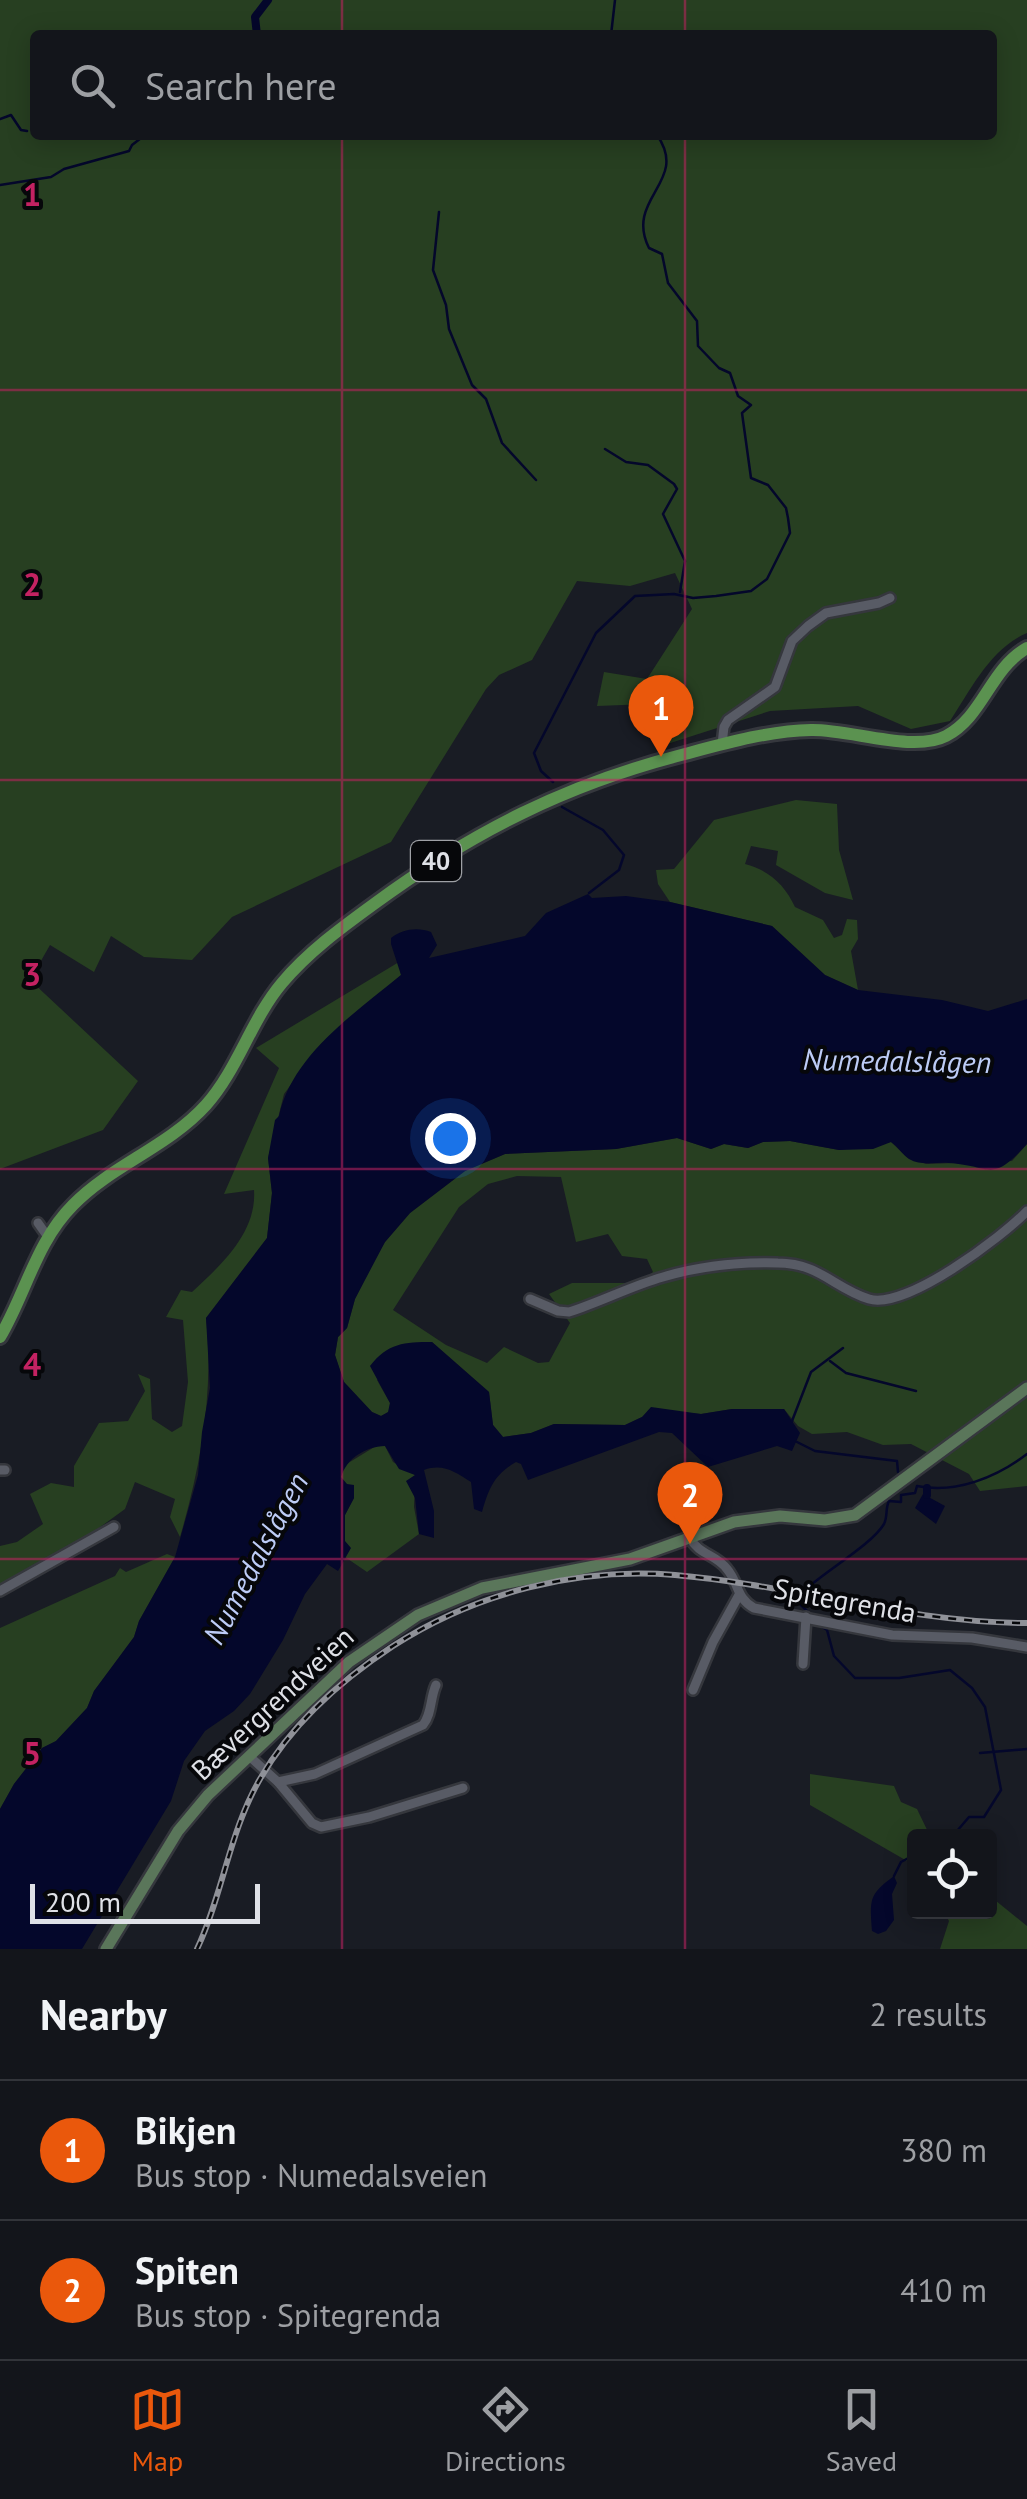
<!DOCTYPE html>
<meta charset="utf-8">
<style>
body{margin:0;font-family:"PT Sans",sans-serif;background:#202228;color:#f1f3f6}
.controls{position:absolute;right:30px;bottom:30px;display:grid;overflow:hidden;border-radius:10px;box-shadow:0 5px 25px #0003}
.controls button{width:90px;height:90px;display:grid;place-items:center;padding:0;border:0;border-bottom:2px solid #32343a;background:#13151b;color:#f1f3f6;font:50px sans-serif}
.scale{position:absolute;left:30px;bottom:25px;width:230px;box-sizing:border-box;padding-left:10px;border:5px solid #dfe1e7;border-top:0;font-size:28px;line-height:35px;white-space:nowrap;color:#dfe1e7;-webkit-text-stroke:8px #06070a;paint-order:stroke}
.you{position:absolute;left:450px;top:1138px;width:35px;height:35px;margin:-25px;border:8px solid #fff;border-radius:50%;background:#1a73e8;box-shadow:0 0 0 15px #1a73e833}
.badge{display:grid;place-items:center;width:65px;height:65px;border-radius:50%;background:#ea580c;color:#fff;font-size:32px;font-weight:700}
.pin{position:absolute;translate:-50% -82px;filter:drop-shadow(0 2px 5px #0008)}
.pin::after{content:'';position:absolute;top:52px;width:35px;height:30px;background:inherit;clip-path:polygon(0 0,100% 0,50% 100%)}
.list{margin:0;padding:0;list-style:none}
h2{display:flex;justify-content:space-between;align-items:center;height:130px;margin:0;padding:0 40px;font-size:42px}
h2 small{font-size:32px;font-weight:400;color:#9d9fa3}
.list li{display:grid;grid-template-columns:65px 1fr auto;gap:30px;align-items:center;box-sizing:border-box;height:140px;padding:0 40px;border-top:2px solid #32343a}
.list b{display:block;font-size:38px;white-space:nowrap}
.list p{margin:0;font-size:32px;white-space:nowrap;color:#9d9fa3}
.list em{font-size:32px;font-style:normal;color:#9d9fa3}
.icon{flex:none;width:55px;height:55px;fill:none;stroke:currentColor;stroke-width:2;stroke-linecap:round;stroke-linejoin:round}
.map{position:relative;flex:none;width:1027px;height:1949px;overflow:hidden}
.search{position:absolute;background:#13151b;box-shadow:0 5px 25px #0003;left:30px;right:30px;top:30px;height:110px;display:flex;align-items:center;gap:25px;box-sizing:border-box;padding:0 35px;border-radius:10px;color:#9d9fa3;font-size:38px}
.sheet{height:410px;background:#13151b}
nav{display:flex;justify-content:space-around;align-items:center;box-sizing:border-box;height:140px;border-top:2px solid #32343a;background:#13151b;font-size:28px;color:#9d9fa3}
nav a{display:grid;justify-items:center;gap:5px}
nav .on{color:#ea580c}
.map>svg:first-child{display:block}
.green{fill:#273f21;fill-rule:evenodd}
.water{fill:#04072b}
.lines{fill:none;stroke-linecap:round;stroke-linejoin:round}
.stream{stroke:#04072b;stroke-width:2.5}
.canal{stroke:#04072b;stroke-width:8}
.street-casing{stroke:#35373d;stroke-width:14}
.secondary-casing{stroke:#35373d;stroke-width:16}
.primary-casing{stroke:#35373d;stroke-width:18}
.street{stroke:#585b65;stroke-width:9}
.secondary{stroke:#5a765a;stroke-width:11}
.primary{stroke:#5b9250;stroke-width:12}
.rail-casing{stroke:#8f9198;stroke-width:6}
.rail{stroke:#06070a;stroke-width:2.5;stroke-dasharray:8;stroke-linecap:butt}
.grid{fill:none;stroke:#c32262;stroke-width:2.5;stroke-opacity:0.55}
.labels{text-anchor:middle;dominant-baseline:central;stroke-width:8;stroke-linejoin:round;paint-order:stroke}
.shield{fill:#06070a;stroke:#9ea0a5;stroke-width:2.5}
.shield-label{font-size:25px;font-weight:bold;fill:#dfe1e7}
.street-label{font-size:28px;fill:#dfe1e7;stroke:#06070a}
.water-label{font-size:30px;font-style:italic;fill:#bdccf6;stroke:#06070a}
.grid-label{font-size:32px;text-anchor:middle;font-weight:bold;fill:#c32262;stroke:#06070a;stroke-width:8;stroke-linejoin:round;paint-order:stroke}
</style>
<div class="map">
<svg width="1027" height="1949" viewBox="0 0 1027 1949">
<rect width="100%" height="100%" fill="#191c24"/>
<g class="green">
<path d="M 0,0 L 1027,0 L 1027,633 C 991,648 971,689 950,721 L 911,729 L 858,706 L 770,711 L 664,745 L 649,704 L 597,706 L 604,672 L 647,679 L 692,609 L 675,573 L 630,586 L 577,581 L 532,660 L 499,675 L 486,689 L 391,842 L 232,917 L 192,960 L 144,957 L 111,936 L 94,972 L 50,945 L 30,980 L 138,1081 L 103,1130 L 0,1169 ZM 35,35 L 992,35 L 992,135 L 35,135 Z"/>
<path d="M 796,800 L 837,804 L 839,850 L 853,900 L 825,893 L 776,865 L 778,851 L 751,846 L 745,864 C 769,870 785,885 795,907 L 823,920 L 834,938 L 842,935 L 847,919 L 857,920 L 858,939 L 851,951 L 858,990 L 825,975 L 772,926 L 670,902 L 658,884 L 656,870 L 674,869 L 714,820 Z"/>
<path d="M 399,962 L 401,975 L 321,1044 L 284,1094 L 268,1158 L 272,1193 L 267,1238 L 206,1318 C 214,1392 201,1465 180,1537 L 170,1517 L 175,1499 L 135,1482 L 125,1509 L 66,1552 L 0,1589 L 0,1546 L 17,1542 L 43,1524 L 30,1494 L 51,1483 L 74,1487 L 74,1466 L 99,1423 L 128,1421 L 145,1391 L 138,1374 L 150,1379 L 152,1419 L 172,1432 L 182,1426 L 188,1382 L 183,1320 L 166,1317 L 181,1290 L 192,1292 C 221,1265 257,1233 254,1190 L 224,1194 L 279,1068 L 256,1048 Z"/>
<path d="M 677,1138 L 711,1149 L 724,1144 L 748,1148 L 763,1142 L 790,1141 L 839,1150 L 891,1142 L 908,1158 L 926,1164 L 1012,1161 L 1027,1144 L 1027,1486 L 980,1491 L 969,1474 L 911,1444 L 883,1445 L 847,1432 L 812,1434 L 798,1426 L 784,1409 L 732,1409 L 701,1414 L 679,1412 L 642,1417 L 625,1425 L 554,1424 L 531,1433 L 503,1437 L 493,1425 L 489,1392 L 432,1342 L 377,1380 L 390,1403 L 389,1412 L 381,1416 L 372,1412 L 344,1382 L 335,1355 L 338,1337 L 347,1328 L 355,1299 L 373,1262 L 385,1242 L 410,1213 L 465,1171 L 505,1154 L 616,1149 ZM 517,1176 L 561,1177 L 576,1242 L 608,1234 L 622,1256 L 647,1259 L 653,1272 L 640,1283 L 572,1283 L 549,1294 L 570,1323 L 549,1362 L 538,1363 L 504,1347 L 487,1363 L 446,1345 L 393,1310 L 459,1207 L 488,1184 Z"/>
<path d="M 376,1446 L 385,1446 L 393,1462 L 415,1475 L 414,1507 L 419,1534 L 367,1572 L 345,1557 L 350,1548 L 345,1542 L 345,1515 L 354,1498 L 341,1477 L 345,1465 Z"/>
<path d="M 167,1554 L 175,1557 L 139,1621 L 134,1637 L 94,1691 L 87,1708 L 56,1741 L 42,1748 L 14,1784 L 0,1809 L 0,1628 L 115,1576 L 120,1568 L 126,1572 Z"/>
<path d="M 810,1774 L 894,1786 L 901,1802 L 917,1809 L 930,1836 L 914,1836 L 914,1865 L 810,1805 Z"/>
<path d="M 990,1896 L 1027,1926 L 1027,1949 L 940,1949 L 949,1921 L 944,1912 L 990,1912 Z"/>
</g>
<g class="water">
<path d="M 588,894 L 592,898 L 626,896 L 670,902 L 772,926 L 825,975 L 858,990 L 942,1000 L 988,1011 L 1027,999 L 1027,1144 C 991,1184 993,1166 949,1163 C 935,1162 921,1166 909,1159 C 902,1154 898,1147 891,1142 L 873,1149 L 839,1150 L 790,1141 L 763,1142 L 748,1148 L 724,1144 L 711,1149 L 677,1138 L 616,1149 L 505,1154 L 465,1171 L 410,1213 L 385,1242 L 355,1299 L 347,1328 L 338,1337 L 335,1355 L 344,1382 L 372,1412 L 381,1416 L 388,1412 L 390,1403 L 370,1366 C 388,1343 404,1342 432,1342 L 489,1392 L 493,1425 L 503,1437 L 531,1433 L 554,1424 L 625,1425 L 642,1417 L 651,1407 L 701,1414 L 732,1409 L 784,1409 L 800,1433 L 792,1451 L 777,1446 L 708,1467 L 672,1433 L 659,1432 L 528,1480 L 521,1464 L 516,1462 C 494,1475 489,1488 482,1512 L 474,1509 L 471,1482 C 455,1472 443,1463 424,1470 L 434,1511 L 434,1538 L 419,1534 L 415,1498 L 406,1481 L 415,1475 L 399,1469 L 385,1446 C 365,1447 347,1458 341,1477 L 347,1484 L 354,1485 L 354,1498 L 345,1515 L 345,1541 L 351,1548 L 338,1571 L 327,1564 L 305,1594 L 283,1640 L 250,1694 L 234,1711 L 205,1731 L 184,1761 L 171,1801 L 82,1949 L 0,1949 L 0,1809 L 14,1784 L 42,1748 L 56,1741 L 87,1708 L 94,1691 L 134,1637 L 139,1621 L 175,1557 L 198,1475 L 202,1432 L 210,1388 L 206,1318 L 267,1238 L 272,1193 L 268,1158 L 275,1120 L 279,1116 C 292,1055 355,1013 401,975 L 391,944 L 391,938 C 402,929 418,927 431,932 L 437,945 L 429,958 L 525,936 L 546,913 Z"/>
<path d="M 923,1494 L 945,1506 L 936,1524 L 915,1508 Z"/>
<path d="M 894,1876 L 897,1883 L 892,1894 L 894,1920 L 886,1931 L 878,1934 L 872,1931 C 870,1900 868,1895 894,1876 Z"/>
</g>
<g class="lines">
<g class="stream">
<path d="M 611,35 L 615,0"/>
<path d="M 0,119 L 11,115 L 21,130 L 27,131"/>
<path d="M 0,185 L 51,177 L 64,169 L 129,151 L 132,145 L 145,135"/>
<path d="M 439,212 L 433,270 L 446,305 L 449,329 L 472,385 L 486,399 L 502,443 L 536,480"/>
<path d="M 605,449 L 626,462 L 648,465 L 674,484 L 677,489 L 663,514 L 685,561 L 680,592"/>
<path d="M 553,782 L 541,771 L 534,753 L 596,633 L 635,596 L 674,594 L 693,598 L 716,596 L 751,591 L 767,579 L 790,533 L 788,518 L 786,508 L 768,485 L 751,478 L 742,413 L 751,405 L 738,396 L 730,373 L 719,368 L 698,346 L 697,321 L 668,283 L 662,254 L 649,248 C 624,198 690,182 657,135"/>
<path d="M 562,807 L 603,830 L 624,855 L 619,870 L 589,893"/>
<path d="M 830,1361 L 846,1373 L 916,1391"/>
<path d="M 792,1421 L 811,1372 L 843,1348"/>
<path d="M 797,1442 L 815,1451 L 897,1461 L 898,1472"/>
<path d="M 813,1617 L 797,1601 C 803,1583 869,1549 884,1524 C 888,1516 885,1509 889,1501 L 901,1502 L 901,1495 L 915,1493 L 917,1486 C 956,1494 997,1477 1027,1454"/>
<path d="M 817,1624 L 827,1630 L 834,1656 L 855,1678 L 899,1678 L 950,1670 L 972,1688 L 985,1707 L 1001,1790 L 984,1817 L 969,1817 L 957,1831 L 934,1836"/>
<path d="M 980,1753 L 1027,1749"/>
<path d="M 894,1876 L 901,1862 L 914,1855"/>
</g>
<g class="canal">
<path d="M 257,35 L 255,17 L 268,0"/>
<path d="M 927,1495 L 927,1488"/>
</g>
<defs>
<g id="street">
<path d="M 722,744 L 724,727 L 728,720 L 775,687 L 792,641 L 808,626 L 826,613 L 879,603 L 890,598"/>
<path d="M 38,1223 L 48,1237"/>
<path d="M 530,1299 L 558,1311 L 569,1312 C 601,1302 631,1286 663,1277 C 700,1266 739,1262 778,1263 C 819,1263 834,1288 869,1299 C 906,1310 1002,1237 1027,1211"/>
<path d="M 0,1470 L 5,1470"/>
<path d="M 690,1538 C 699,1555 716,1554 727,1569 C 739,1583 736,1598 754,1608 L 892,1635 L 972,1638 L 1027,1647"/>
<path d="M 0,1591 L 114,1527"/>
<path d="M 803,1664 L 806,1617"/>
<path d="M 693,1690 L 713,1642 L 739,1595"/>
<path d="M 249,1756 L 278,1782 L 312,1823 L 321,1827 L 369,1817 L 463,1788"/>
<path d="M 278,1782 L 315,1774 L 423,1725 C 432,1714 430,1698 436,1685"/>
</g>
<path id="secondary" d="M 106,1949 L 178,1831 L 208,1795 L 349,1662 L 418,1615 L 482,1588 L 630,1559 L 734,1522 L 780,1516 L 825,1520 L 855,1515 L 1027,1388"/>
<path id="primary" d="M 0,1337 C 26,1293 36,1242 73,1205 C 112,1165 168,1147 206,1105 C 238,1069 251,1020 282,983 C 308,952 341,928 374,904 C 472,832 567,784 685,754 C 726,743 768,731 811,730 C 850,729 913,753 946,736 C 983,717 990,669 1027,648"/>
</defs>
<use href="#street" class="street-casing"/>
<use href="#secondary" class="secondary-casing"/>
<use href="#primary" class="primary-casing"/>
<use href="#street" class="street"/>
<use href="#secondary" class="secondary"/>
<use href="#primary" class="primary"/>
<defs>
<path id="rail" d="M 197,1949 C 223,1894 229,1832 260,1779 C 291,1725 341,1680 393,1646 C 475,1593 577,1567 675,1575 C 793,1585 907,1623 1027,1623"/>
</defs>
<use href="#rail" class="rail-casing"/>
<use href="#rail" class="rail"/>
</g>
<path class="grid" d="M 342,0 L 342,35M 685,0 L 685,35M 342,135 L 342,1949M 685,135 L 685,1949M 0,390 L 1027,390M 0,780 L 1027,780M 0,1169 L 1027,1169M 0,1559 L 1027,1559"/>
<g class="labels">
<rect class="shield" x="411" y="841" width="50" height="40" rx="8"/>
<g class="shield-label">
<text x="436" y="861">40</text>
</g>
<g class="street-label">
<text transform="translate(845 1600) rotate(10)">Spitegrenda</text>
<text transform="translate(272 1703) rotate(-43)">Bævergrendveien</text>
</g>
<g class="water-label">
<text transform="translate(897 1060) rotate(1)">Numedalslågen</text>
<text transform="translate(255 1558) rotate(-62)">Numedalslågen</text>
</g>
</g>
<g class="grid-label">
<text x="32" y="206">1</text>
<text x="32" y="596">2</text>
<text x="32" y="986">3</text>
<text x="32" y="1376">4</text>
<text x="32" y="1765">5</text>
</g>
</svg>
<div class="controls">
<button><svg class="icon" aria-label="locate" viewBox="0 0 24 24"><circle cx="12" cy="12" r="6"/><path d="M12 2v4M12 18v4M2 12h4M18 12h4"/></svg></button>
</div>
<div class="scale">200 m</div>
<div class="you"></div>
<div class="pin badge" style="left:661px;top:757px">1</div>
<div class="pin badge" style="left:690px;top:1544px">2</div>
<div class="search"><svg class="icon" aria-label="search" viewBox="0 0 24 24"><circle cx="10" cy="10" r="6"/><path d="M15 15l6 6"/></svg>Search here</div>
</div>
<section class="sheet">
<h2>Nearby<small>2 results</small></h2>
<ul class="list">
<li><span class="badge">1</span><div><b>Bikjen</b><p>Bus stop · Numedalsveien</p></div><em>380 m</em></li>
<li><span class="badge">2</span><div><b>Spiten</b><p>Bus stop · Spitegrenda</p></div><em>410 m</em></li>
</ul>
</section>
<nav>
<a class="on"><svg class="icon" aria-label="map" viewBox="0 0 24 24"><path d="M3 6l6-2 6 2 6-2v14l-6 2-6-2-6 2zM9 4v14M15 6v14"/></svg>Map</a>
<a><svg class="icon" aria-label="directions" viewBox="0 0 24 24"><path d="M12 3l9 9-9 9-9-9zM9 14v-3h6M13 9l2 2-2 2"/></svg>Directions</a>
<a><svg class="icon" aria-label="saved" viewBox="0 0 24 24"><path d="M7 4h10v16l-5-4-5 4z"/></svg>Saved</a>
</nav>
